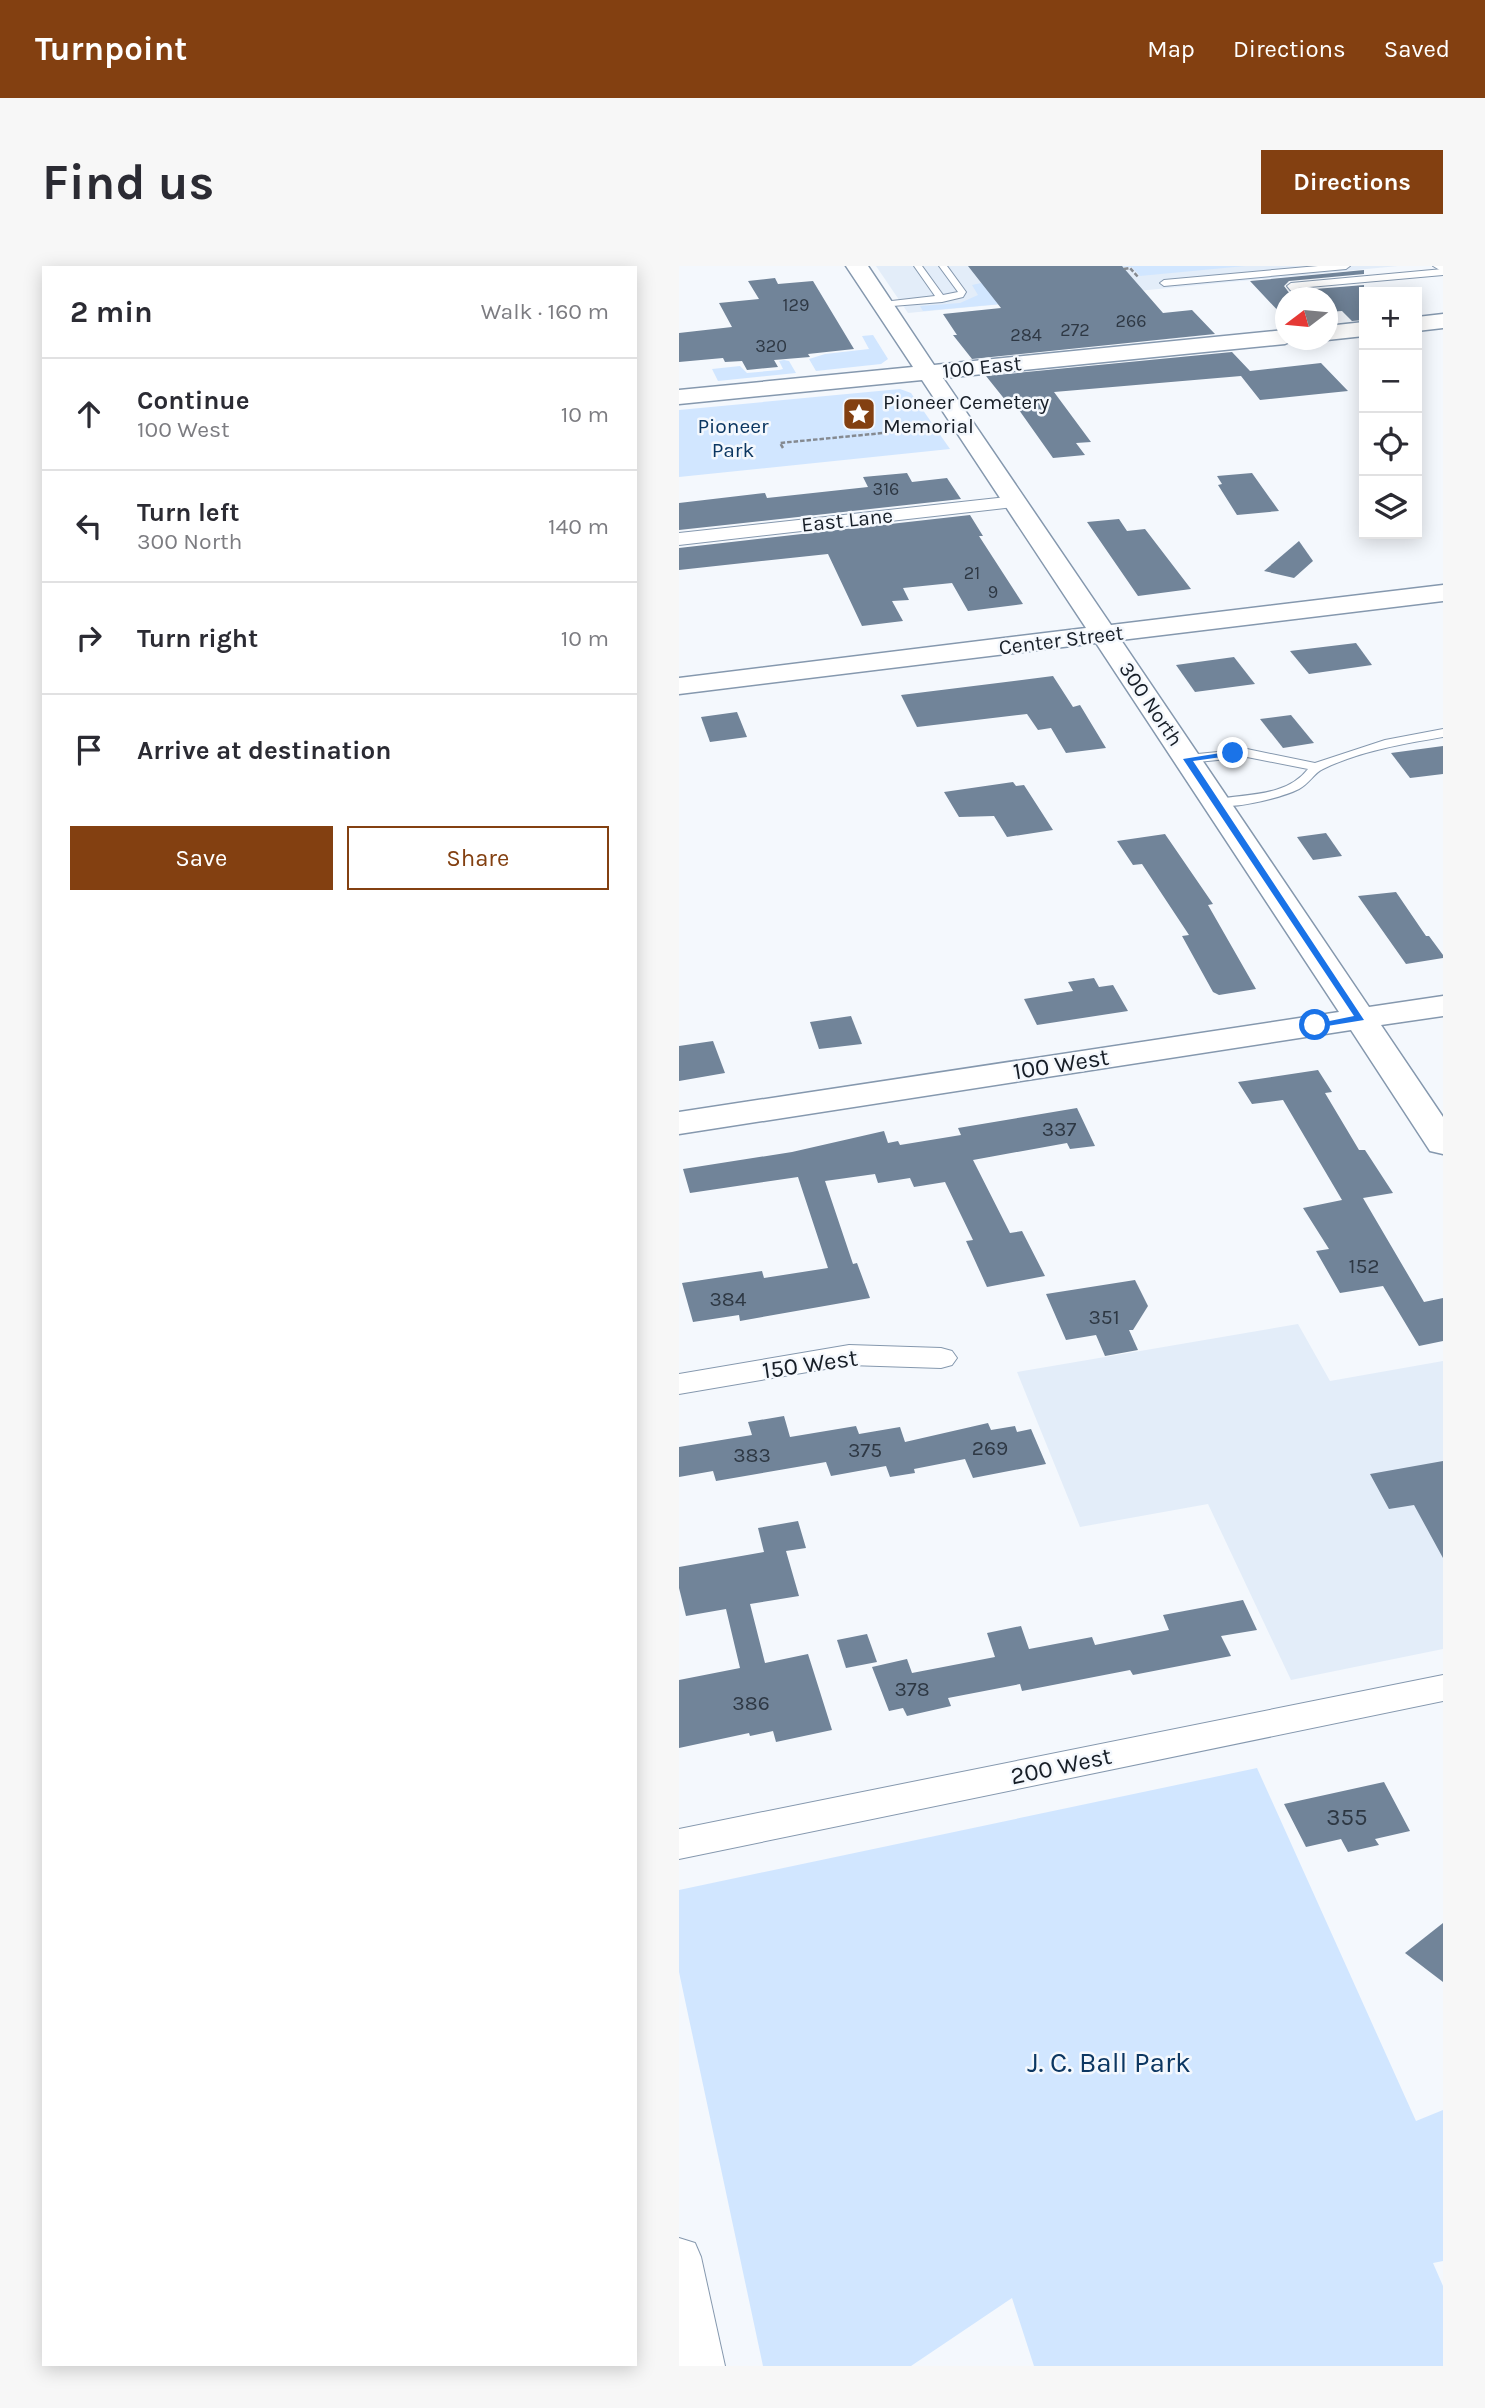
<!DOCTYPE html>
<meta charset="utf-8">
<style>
body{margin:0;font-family:Karla,sans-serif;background:#f7f7f7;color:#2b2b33}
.controls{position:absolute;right:21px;top:21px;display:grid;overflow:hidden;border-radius:0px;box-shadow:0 4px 18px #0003}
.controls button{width:63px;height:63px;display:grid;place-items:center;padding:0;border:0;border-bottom:2px solid #e1e1e2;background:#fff;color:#2b2b33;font:35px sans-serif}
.compass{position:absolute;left:596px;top:21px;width:63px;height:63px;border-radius:50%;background:#fff;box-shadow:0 4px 18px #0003;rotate:254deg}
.stop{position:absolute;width:21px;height:21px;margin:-16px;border:5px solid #1a73e8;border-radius:50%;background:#fff}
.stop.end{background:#1a73e8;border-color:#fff;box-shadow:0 2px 7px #0008}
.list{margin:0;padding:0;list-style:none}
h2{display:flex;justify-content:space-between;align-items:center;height:91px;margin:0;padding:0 28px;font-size:30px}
h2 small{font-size:23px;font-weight:400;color:#7c7c81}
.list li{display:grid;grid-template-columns:46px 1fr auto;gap:21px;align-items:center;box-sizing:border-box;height:112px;padding:0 28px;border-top:2px solid #e1e1e2}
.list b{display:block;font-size:26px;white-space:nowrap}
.list p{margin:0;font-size:23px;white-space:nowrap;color:#7c7c81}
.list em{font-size:23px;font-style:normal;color:#7c7c81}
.actions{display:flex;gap:14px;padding:21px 28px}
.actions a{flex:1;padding:16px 0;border:2px solid #834011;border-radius:0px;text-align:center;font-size:24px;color:#834011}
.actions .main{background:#834011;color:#fff}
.icon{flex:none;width:38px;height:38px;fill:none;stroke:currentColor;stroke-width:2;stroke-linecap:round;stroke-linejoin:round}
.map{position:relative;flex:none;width:764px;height:2100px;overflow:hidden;border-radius:0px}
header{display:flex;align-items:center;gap:42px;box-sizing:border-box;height:98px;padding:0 35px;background:#834011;color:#fff}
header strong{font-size:33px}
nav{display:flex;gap:38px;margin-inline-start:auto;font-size:24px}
.intro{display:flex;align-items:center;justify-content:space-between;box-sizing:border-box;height:168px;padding:0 42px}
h1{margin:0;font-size:49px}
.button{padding:18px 32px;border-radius:0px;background:#834011;color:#fff;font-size:24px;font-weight:700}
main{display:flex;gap:42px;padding:0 42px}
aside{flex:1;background:#fff;border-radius:0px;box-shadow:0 4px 18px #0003}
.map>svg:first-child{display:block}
.built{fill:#e3edf9}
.green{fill:#d1e6ff}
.building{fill:#718499}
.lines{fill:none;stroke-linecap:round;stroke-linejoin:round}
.lane-casing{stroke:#8598ae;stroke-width:2}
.street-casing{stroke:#8598ae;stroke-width:2}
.secondary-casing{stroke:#8598ae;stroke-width:3}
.path{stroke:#858a91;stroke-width:2.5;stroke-dasharray:4.5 2;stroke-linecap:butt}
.lane{fill:#fff;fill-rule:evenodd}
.street{fill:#fff;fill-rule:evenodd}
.secondary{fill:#fff;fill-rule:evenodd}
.route{fill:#1a73e8}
.labels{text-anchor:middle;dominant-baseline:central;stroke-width:5;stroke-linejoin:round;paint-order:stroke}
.far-number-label{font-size:18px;fill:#2e3844}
.far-street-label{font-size:21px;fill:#171e27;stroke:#f4f8fd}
.far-poi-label{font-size:21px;fill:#171e27;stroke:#f4f8fd;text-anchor:start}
.far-park-label{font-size:21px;fill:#0c3762;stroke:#f4f8fd}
.number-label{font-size:21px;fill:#2e3844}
.street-label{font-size:24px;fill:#171e27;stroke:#f4f8fd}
.near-number-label{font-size:24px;fill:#2e3844}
.near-park-label{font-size:28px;fill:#0c3762;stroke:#f4f8fd}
</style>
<header>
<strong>Turnpoint</strong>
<nav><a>Map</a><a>Directions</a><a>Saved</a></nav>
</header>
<div class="intro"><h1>Find us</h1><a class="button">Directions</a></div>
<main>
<aside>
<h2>2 min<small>Walk · 160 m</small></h2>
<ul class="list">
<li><svg class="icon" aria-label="ahead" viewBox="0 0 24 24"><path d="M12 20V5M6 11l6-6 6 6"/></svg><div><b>Continue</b><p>100 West</p></div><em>10 m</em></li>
<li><svg class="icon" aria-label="left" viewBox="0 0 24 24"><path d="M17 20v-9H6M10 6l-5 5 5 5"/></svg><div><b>Turn left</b><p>300 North</p></div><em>140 m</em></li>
<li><svg class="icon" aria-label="right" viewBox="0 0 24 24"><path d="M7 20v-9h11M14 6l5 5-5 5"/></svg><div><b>Turn right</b></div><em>10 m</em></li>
<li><svg class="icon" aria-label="arrive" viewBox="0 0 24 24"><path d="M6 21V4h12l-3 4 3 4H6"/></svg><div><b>Arrive at destination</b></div></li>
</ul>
<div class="actions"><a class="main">Save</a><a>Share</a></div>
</aside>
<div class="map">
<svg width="764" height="2100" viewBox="0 0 764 2100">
<rect width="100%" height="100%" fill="#f4f8fd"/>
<g class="built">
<path d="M 197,0 L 719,0 L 229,47 Z"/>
<path d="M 619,1058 L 651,1115 L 764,1095 L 764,1383 L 612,1414 L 529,1238 L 401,1261 L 338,1106 Z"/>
</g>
<g class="green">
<path d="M 435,0 L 566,0 L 461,10 L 453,1 Z"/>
<path d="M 302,17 L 310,18 L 334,37 L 244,45 L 241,40 L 281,37 L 299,29 L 293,19 Z"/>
<path d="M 194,69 L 209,93 L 202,98 L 137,105 L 130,93 L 146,88 L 190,83 L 183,70 Z"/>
<path d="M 105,94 L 110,95 L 117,107 L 39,115 L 33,103 L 61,100 L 68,107 L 100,104 L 104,103 L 100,95 Z"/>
<path d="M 221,123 L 232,127 L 271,183 L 0,211 L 0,144 Z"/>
<path d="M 578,1502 L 737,1855 L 764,1844 L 764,1995 L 754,1997 L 764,2020 L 764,2100 L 355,2100 L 333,2032 L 232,2100 L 84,2100 L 0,1706 L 0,1624 Z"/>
</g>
<g class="building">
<path d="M 289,0 L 443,0 L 484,47 L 513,44 L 536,68 L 293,93 L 274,69 L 278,69 L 264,48 L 322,42 Z"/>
<path d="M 685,4 L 685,8 L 610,15 L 605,20 L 614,32 L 606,32 L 606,49 L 603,49 L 571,15 Z"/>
<path d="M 96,12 L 99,18 L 134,15 L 175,83 L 129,88 L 131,91 L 95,94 L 99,101 L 68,104 L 63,95 L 46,96 L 44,92 L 0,96 L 0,67 L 53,61 L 40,37 L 80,33 L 69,15 Z"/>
<path d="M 685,19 L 685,54 L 673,55 L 663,45 L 648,46 L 648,32 L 629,32 L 624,24 Z"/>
<path d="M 553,86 L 571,105 L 642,97 L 669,125 L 581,134 L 562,110 L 375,126 L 412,176 L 397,177 L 406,189 L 374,192 L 333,134 L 327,135 L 307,110 Z"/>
<path d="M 228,207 L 233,216 L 268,212 L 282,233 L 0,264 L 0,237 L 86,227 L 88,232 L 189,221 L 184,211 Z"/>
<path d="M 573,207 L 600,245 L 558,249 L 539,219 L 543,218 L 538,210 Z"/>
<path d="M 291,249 L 304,270 L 300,270 L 344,338 L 289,345 L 273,317 L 224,322 L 230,334 L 213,335 L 224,355 L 183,360 L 149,288 L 0,304 L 0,282 Z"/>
<path d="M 440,253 L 448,265 L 466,263 L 512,323 L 459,330 L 408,256 Z"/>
<path d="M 620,275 L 634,295 L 615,312 L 585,305 Z"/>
<path d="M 677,377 L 693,399 L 630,408 L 611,385 Z"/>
<path d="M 555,391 L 576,418 L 516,426 L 497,399 Z"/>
<path d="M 374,410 L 394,441 L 401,439 L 427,482 L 387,487 L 372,462 L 359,464 L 348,448 L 238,461 L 222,429 Z"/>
<path d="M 58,446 L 68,471 L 31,476 L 22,451 Z"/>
<path d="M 612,449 L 635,477 L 604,482 L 581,453 Z"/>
<path d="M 764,480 L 764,508 L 731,512 L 712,487 Z"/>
<path d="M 334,516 L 337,520 L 345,519 L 374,564 L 328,571 L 315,550 L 280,551 L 265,526 Z"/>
<path d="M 647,567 L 663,590 L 634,594 L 618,571 Z"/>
<path d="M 486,568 L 534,638 L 529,639 L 577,723 L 540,729 L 534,726 L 503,670 L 510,669 L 463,598 L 454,599 L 438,575 Z"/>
<path d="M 717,626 L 747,670 L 750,670 L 764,689 L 764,692 L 727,698 L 679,630 Z"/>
<path d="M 415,712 L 420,721 L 434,719 L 449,745 L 358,759 L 345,733 L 394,725 L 389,716 Z"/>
<path d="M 172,750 L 183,778 L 140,783 L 131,756 Z"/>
<path d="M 34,775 L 46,807 L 0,815 L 0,780 Z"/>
<path d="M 639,804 L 653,826 L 646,827 L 680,884 L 686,884 L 714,927 L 684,932 L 745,1036 L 764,1032 L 764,1075 L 740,1080 L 704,1020 L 661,1027 L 637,985 L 650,983 L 624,942 L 663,934 L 604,834 L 573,838 L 559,816 Z"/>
<path d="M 398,842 L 416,880 L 391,883 L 388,877 L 294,894 L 331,967 L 343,965 L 366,1010 L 308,1021 L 287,975 L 294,974 L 266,916 L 235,921 L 231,912 L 199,917 L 196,908 L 146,915 L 174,998 L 178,997 L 191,1032 L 61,1055 L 60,1049 L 14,1056 L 3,1017 L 83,1005 L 85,1012 L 149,1002 L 119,911 L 11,927 L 4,903 L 113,886 L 205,865 L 209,877 L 219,875 L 221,879 L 282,869 L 279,862 Z"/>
<path d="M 456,1014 L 469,1040 L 454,1064 L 450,1064 L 459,1084 L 426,1090 L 417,1069 L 387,1074 L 367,1028 Z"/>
<path d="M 105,1150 L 111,1171 L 177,1160 L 180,1168 L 221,1161 L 226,1176 L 309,1157 L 312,1164 L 336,1160 L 338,1166 L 352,1163 L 367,1198 L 294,1212 L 286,1193 L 235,1203 L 236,1207 L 211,1211 L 207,1200 L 152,1210 L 147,1196 L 37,1215 L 34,1205 L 0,1211 L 0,1181 L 73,1169 L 69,1156 Z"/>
<path d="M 764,1195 L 764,1292 L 735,1239 L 710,1243 L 691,1208 Z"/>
<path d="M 119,1255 L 127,1282 L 107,1285 L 120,1330 L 71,1338 L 86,1397 L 129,1388 L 153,1464 L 97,1476 L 94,1465 L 71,1470 L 70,1467 L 0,1482 L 0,1414 L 61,1402 L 47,1343 L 7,1350 L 0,1322 L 0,1301 L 85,1286 L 79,1262 Z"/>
<path d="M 564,1334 L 578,1364 L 542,1370 L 552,1390 L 454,1409 L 451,1404 L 343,1425 L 341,1418 L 269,1432 L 272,1440 L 228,1450 L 224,1442 L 210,1445 L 193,1401 L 228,1393 L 233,1407 L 316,1391 L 308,1367 L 342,1360 L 350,1383 L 413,1371 L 416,1379 L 490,1364 L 484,1349 Z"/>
<path d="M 188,1368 L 198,1396 L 167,1402 L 158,1374 Z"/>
<path d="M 705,1516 L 731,1565 L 696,1573 L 700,1579 L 669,1586 L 662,1573 L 627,1581 L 605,1538 Z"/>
<path d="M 764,1657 L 764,1716 L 726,1687 Z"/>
</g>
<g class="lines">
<defs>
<g id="lane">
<path d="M 235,0 L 243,0 L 264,29 L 279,26 L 260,0 L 268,0 L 287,26 L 284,31 L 263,36 L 201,41 L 200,39 L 204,36 L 256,30 Z"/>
<path d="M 639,0 L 671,0 L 667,3 L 485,20 L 481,17 L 485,14 Z"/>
<path d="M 764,3 L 764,9 L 619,22 L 627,32 L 618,32 L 608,20 L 612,17 Z"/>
<path d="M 764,463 L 764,471 C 724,478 681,485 644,503 C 635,507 630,518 620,523 C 605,531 544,547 532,537 L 534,534 C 566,527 606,532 629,503 L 568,491 L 509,497 L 503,493 L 509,489 L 568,483 L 636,497 L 706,474 Z"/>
</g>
<g id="street">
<path d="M 754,0 L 764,0 L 764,6 Z"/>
<path d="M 337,230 L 344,232 L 347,236 L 344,240 L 0,279 L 0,267 Z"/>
<path d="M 170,1079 L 262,1082 L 273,1085 L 278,1092 L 273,1099 L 262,1102 L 170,1099 L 0,1128 L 0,1108 Z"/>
<path d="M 764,1409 L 764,1435 L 0,1593 L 0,1563 Z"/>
<path d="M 0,1972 L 16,1977 L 22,1991 L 46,2100 L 0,2100 Z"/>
</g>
<g id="secondary">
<path d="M 167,0 L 189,0 L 255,99 L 606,64 L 606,74 L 615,74 L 606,78 L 264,112 L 432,359 L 764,319 L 764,335 L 442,374 L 690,741 L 764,730 L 764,750 L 702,759 L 764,851 L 764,888 L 751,885 L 672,764 L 0,868 L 0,846 L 660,746 L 417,377 L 0,428 L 0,412 L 407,362 L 243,114 L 0,138 L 0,124 L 234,101 Z"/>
<path d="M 764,48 L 764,62 L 738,65 L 738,51 Z"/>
<path d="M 685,56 L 685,70 L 648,74 L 647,74 L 648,60 Z"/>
</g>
</defs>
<use href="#lane" class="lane-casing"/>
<use href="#street" class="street-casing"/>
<use href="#secondary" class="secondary-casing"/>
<g class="path">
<path d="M 445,3 L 451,2 L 459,11"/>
<path d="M 104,182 L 101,177 L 256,162"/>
</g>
<use href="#lane" class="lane"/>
<use href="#street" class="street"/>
<use href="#secondary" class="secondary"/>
</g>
<path class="route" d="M 554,485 L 557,489 L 514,495 L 685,754 L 636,762 L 631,759 L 675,750 L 504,493 Z"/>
<defs>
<symbol id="sight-square" viewBox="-11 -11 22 22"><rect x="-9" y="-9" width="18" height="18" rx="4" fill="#834011" stroke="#f4f8fd"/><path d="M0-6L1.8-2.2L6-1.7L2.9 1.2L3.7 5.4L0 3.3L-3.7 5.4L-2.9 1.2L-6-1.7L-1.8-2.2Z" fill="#fff"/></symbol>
</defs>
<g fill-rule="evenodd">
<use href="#sight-square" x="161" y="129" width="38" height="38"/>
</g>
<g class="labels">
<g class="far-number-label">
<text x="117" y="39">129</text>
<text x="452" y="55">266</text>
<text x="396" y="64">272</text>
<text x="347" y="69">284</text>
<text x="92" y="80">320</text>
<text x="207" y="223">316</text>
<text x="293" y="307">21</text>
<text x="314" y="326">9</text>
</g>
<g class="far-street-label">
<text transform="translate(303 101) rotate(-6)">100 East</text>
<text transform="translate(168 254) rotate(-6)">East Lane</text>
<text transform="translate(382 374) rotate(-7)">Center Street</text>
<text transform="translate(472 438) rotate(56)">300 North</text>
</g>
<g class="far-poi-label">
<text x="204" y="136">Pioneer Cemetery<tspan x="204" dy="24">Memorial</tspan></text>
</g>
<g class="far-park-label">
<text x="54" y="160">Pioneer<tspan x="54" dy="24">Park</tspan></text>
</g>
<g class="number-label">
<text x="380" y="863">337</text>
<text x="685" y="1000">152</text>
<text x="49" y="1033">384</text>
<text x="425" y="1051">351</text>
<text x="311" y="1182">269</text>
<text x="186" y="1184">375</text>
<text x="73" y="1189">383</text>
<text x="233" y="1423">378</text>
<text x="72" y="1437">386</text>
</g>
<g class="street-label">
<text transform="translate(382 798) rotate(-9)">100 West</text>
<text transform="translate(131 1098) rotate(-8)">150 West</text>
<text transform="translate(382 1500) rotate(-12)">200 West</text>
</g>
<g class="near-number-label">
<text x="668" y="1551">355</text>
</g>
<g class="near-park-label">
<text x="430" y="1796">J. C. Ball Park</text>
</g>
</g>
</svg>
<div class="controls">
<button>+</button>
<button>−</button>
<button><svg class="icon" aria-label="locate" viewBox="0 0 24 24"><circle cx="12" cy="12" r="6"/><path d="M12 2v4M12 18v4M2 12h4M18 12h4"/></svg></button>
<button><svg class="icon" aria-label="layers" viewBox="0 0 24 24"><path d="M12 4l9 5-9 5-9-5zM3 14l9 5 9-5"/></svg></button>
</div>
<svg class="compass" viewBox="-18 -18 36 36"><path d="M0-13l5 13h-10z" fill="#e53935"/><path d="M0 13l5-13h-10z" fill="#7c7c81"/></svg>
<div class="stop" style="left:636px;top:759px"></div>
<div class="stop end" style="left:554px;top:487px"></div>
</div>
</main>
